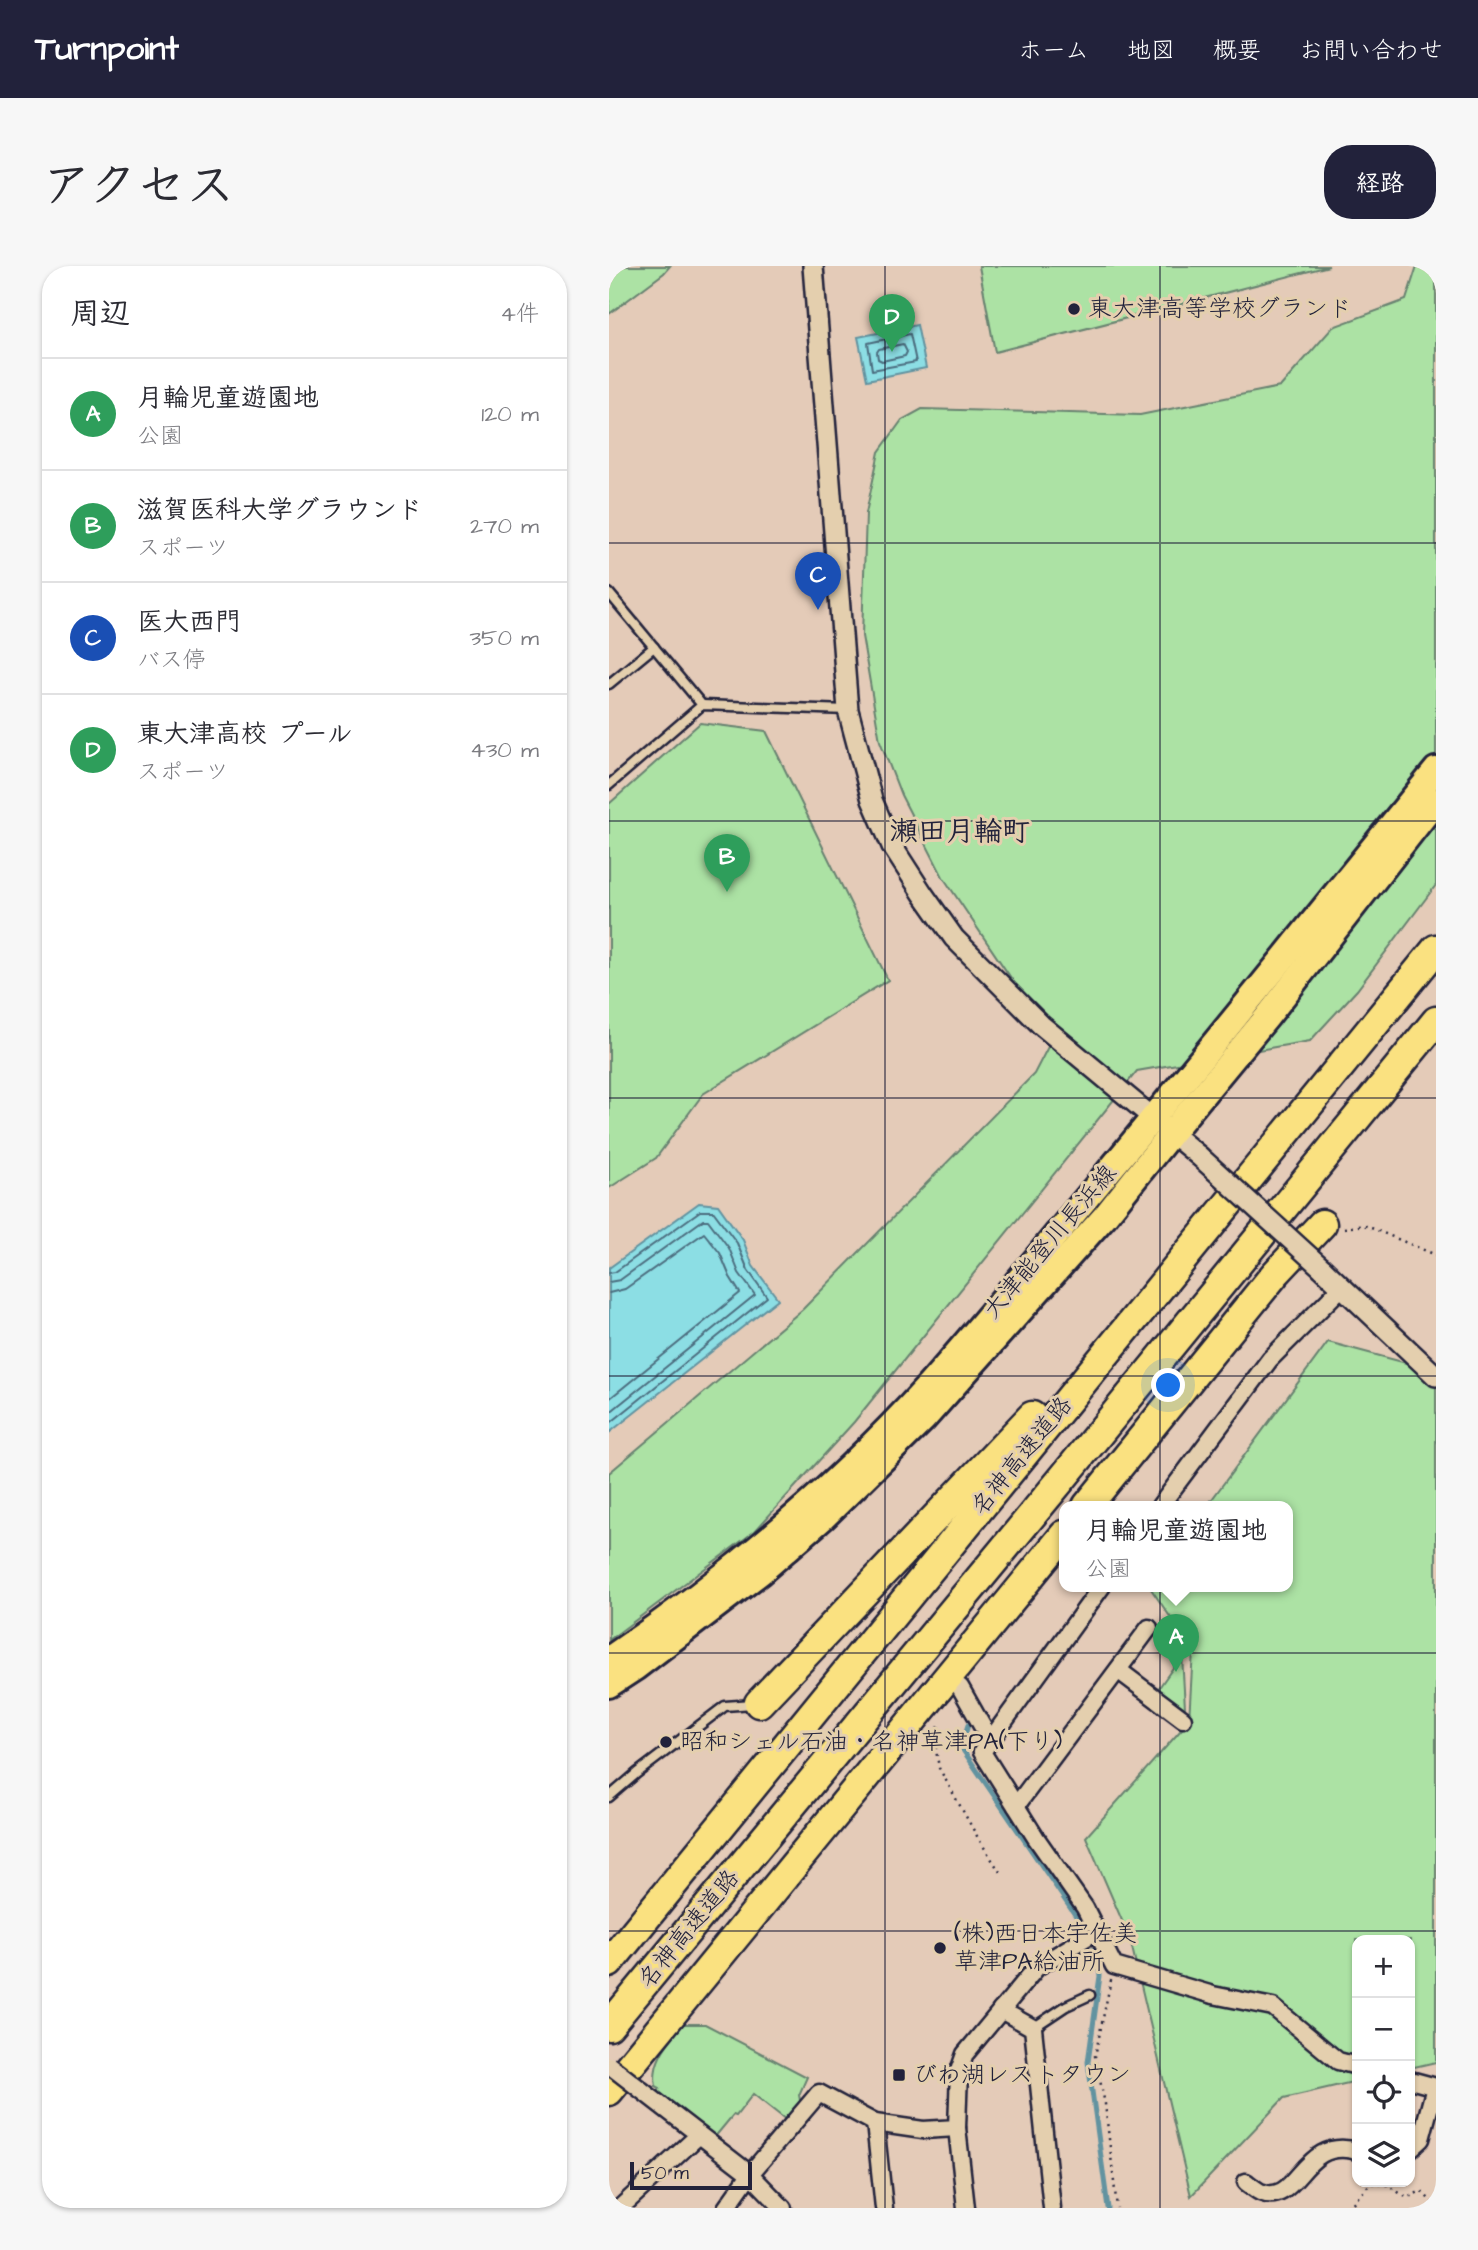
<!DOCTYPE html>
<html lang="ja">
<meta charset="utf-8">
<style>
body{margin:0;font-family:"Architects Daughter","Klee One",sans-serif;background:#f7f7f7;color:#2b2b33}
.controls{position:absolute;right:21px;bottom:21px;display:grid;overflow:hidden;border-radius:14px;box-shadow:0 2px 5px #0004}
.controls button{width:63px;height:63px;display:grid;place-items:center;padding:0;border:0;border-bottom:2px solid #e1e1e2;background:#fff;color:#2b2b33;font:35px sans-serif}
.scale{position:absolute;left:21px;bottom:18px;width:122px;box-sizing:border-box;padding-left:7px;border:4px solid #22223b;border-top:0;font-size:19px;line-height:24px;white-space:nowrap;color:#22223b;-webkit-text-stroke:5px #e4cfae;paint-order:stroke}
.you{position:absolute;left:560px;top:1120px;width:24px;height:24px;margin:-18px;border:5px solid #fff;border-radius:50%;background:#1a73e8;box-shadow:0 0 0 10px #1a73e833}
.badge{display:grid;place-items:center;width:46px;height:46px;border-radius:50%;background:#22223b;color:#fff;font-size:23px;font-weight:700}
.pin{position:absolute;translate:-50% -58px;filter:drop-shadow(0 2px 4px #0008)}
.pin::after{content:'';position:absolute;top:37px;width:24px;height:21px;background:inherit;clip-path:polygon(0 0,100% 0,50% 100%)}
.popup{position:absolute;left:450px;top:1235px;width:234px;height:91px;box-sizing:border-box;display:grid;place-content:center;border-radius:14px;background:#fff;filter:drop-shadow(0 2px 5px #0005);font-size:23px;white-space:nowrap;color:#7c7c81}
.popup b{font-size:26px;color:#2b2b33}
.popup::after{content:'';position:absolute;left:50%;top:100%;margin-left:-14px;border:14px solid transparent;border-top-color:#fff}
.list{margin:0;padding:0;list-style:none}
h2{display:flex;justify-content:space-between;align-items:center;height:91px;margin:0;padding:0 28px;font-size:30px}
h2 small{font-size:23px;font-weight:400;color:#7c7c81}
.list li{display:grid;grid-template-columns:46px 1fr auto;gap:21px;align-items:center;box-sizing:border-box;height:112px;padding:0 28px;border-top:2px solid #e1e1e2}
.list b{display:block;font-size:26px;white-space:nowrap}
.list p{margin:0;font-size:23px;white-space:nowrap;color:#7c7c81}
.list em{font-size:23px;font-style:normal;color:#7c7c81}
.icon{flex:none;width:38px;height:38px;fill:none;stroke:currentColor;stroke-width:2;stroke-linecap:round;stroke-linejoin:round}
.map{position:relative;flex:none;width:827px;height:1942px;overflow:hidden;border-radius:28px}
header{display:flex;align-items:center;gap:42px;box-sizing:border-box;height:98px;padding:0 35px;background:#22223b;color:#fff}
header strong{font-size:33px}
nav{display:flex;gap:38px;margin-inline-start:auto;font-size:24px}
.intro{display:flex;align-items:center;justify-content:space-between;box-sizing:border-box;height:168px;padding:0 42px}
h1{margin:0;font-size:49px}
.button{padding:18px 32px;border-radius:28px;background:#22223b;color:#fff;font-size:24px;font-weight:700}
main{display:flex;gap:42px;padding:0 42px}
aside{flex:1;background:#fff;border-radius:28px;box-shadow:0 2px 5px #0004}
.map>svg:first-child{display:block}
.green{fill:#ace2a4;stroke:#678270;stroke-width:2}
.water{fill:#8cdee4;stroke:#6293a0;stroke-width:2}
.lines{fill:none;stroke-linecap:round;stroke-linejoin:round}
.shore{stroke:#4c6d7f;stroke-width:2}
.stream{stroke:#6293a0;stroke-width:5}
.service-casing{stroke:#22223b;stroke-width:13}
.minor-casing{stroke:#22223b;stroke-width:21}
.tertiary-casing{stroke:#22223b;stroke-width:24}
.primary-casing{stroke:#22223b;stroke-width:30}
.motorway-casing{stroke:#22223b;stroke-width:33}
.path{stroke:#22223b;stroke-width:2.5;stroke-dasharray:2 5;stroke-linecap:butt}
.service{stroke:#e4cfae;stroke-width:8}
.minor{stroke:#e4cfae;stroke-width:16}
.tertiary{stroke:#e4cfae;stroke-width:19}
.primary{stroke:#fae180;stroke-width:24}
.motorway{stroke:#fae180;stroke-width:28}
.minor-bridge-casing{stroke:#22223b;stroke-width:21;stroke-linecap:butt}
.tertiary-bridge-casing{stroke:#22223b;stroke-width:24;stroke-linecap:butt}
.minor-bridge{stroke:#e4cfae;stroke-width:16}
.tertiary-bridge{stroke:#e4cfae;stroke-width:19}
.grid{fill:none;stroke:#22223b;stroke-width:2;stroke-opacity:0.55}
.poi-dot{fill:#22223b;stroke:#e4cfae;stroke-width:2.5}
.labels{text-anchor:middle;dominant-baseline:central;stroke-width:6;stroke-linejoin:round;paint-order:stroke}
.poi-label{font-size:24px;fill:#22223b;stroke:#e4cfae;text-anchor:start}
.street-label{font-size:24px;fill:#22223b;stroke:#e4cfae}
.quarter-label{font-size:28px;font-weight:bold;fill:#22223b;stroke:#e4cfae}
</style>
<header>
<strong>Turnpoint</strong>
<nav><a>ホーム</a><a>地図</a><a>概要</a><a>お問い合わせ</a></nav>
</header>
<div class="intro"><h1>アクセス</h1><a class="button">経路</a></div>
<main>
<aside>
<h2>周辺<small>4件</small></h2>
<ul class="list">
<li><span class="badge" style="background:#2e9e5b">A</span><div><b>月輪児童遊園地</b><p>公園</p></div><em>120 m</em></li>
<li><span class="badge" style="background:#2e9e5b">B</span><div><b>滋賀医科大学グラウンド</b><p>スポーツ</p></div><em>270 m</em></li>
<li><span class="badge" style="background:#1a4fb4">C</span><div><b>医大西門</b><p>バス停</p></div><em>350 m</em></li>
<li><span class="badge" style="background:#2e9e5b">D</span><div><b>東大津高校 プール</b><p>スポーツ</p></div><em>430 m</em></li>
</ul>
</aside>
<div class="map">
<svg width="827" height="1942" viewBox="0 0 827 1942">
<rect width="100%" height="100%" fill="#e4cbb8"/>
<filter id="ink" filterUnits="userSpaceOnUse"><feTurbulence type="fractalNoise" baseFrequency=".0143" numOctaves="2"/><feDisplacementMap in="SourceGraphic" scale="14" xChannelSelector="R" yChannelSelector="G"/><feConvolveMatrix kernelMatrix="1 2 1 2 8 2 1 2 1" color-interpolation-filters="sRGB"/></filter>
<g filter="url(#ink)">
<g class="green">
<path d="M 0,0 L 61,0 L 55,7 L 0,48 Z"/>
<path d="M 370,0 L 720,0 L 386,86 Z"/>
<path d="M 808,0 L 827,0 L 827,619 L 748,724 L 701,775 L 528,805 L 245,1156 L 146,1265 L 0,1374 L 0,1207 L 194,1043 L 425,808 L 443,773 L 334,611 L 292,529 L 271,475 L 253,370 L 257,247 L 270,186 L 293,154 L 313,143 L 531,149 L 671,121 L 724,61 L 797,34 Z"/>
<path d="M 91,457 L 157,465 L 279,714 L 94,828 L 47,892 L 0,922 L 0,538 Z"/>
<path d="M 719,1076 L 827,1105 L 827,1796 L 801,1802 L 801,1674 L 748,1674 L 748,1815 L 675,1832 L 582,1930 L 521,1673 L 477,1571 L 580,1455 L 584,1384 L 540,1320 L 679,1320 L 679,1240 L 598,1240 Z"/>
<path d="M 573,1389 L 576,1442 L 549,1423 Z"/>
<path d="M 74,1758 L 96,1758 L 198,1811 L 190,1829 L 192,1839 L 177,1854 L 144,1828 L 127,1850 L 124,1849 L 105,1872 L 49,1827 L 51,1822 L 47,1820 C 42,1795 59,1777 74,1758 Z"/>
</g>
<g class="water">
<path d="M 308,59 L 317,102 L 258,114 L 249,71 Z"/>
<path d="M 90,937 L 109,939 L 134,974 L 144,1000 L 169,1033 L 0,1167 L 0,1002 Z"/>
</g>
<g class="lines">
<g class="shore">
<path d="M 301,68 L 307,96 L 263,104 L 259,77 Z"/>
<path d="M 294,78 L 298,86 L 296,90 L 273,95 L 269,93 L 268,86 L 270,83 Z"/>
<path d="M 0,1007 L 6,1006 L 91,945 L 104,945 L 128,977 L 139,1004 L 158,1031 L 0,1158"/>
<path d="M 0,1016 L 11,1014 L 94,954 L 99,954 L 120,982 L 130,1007 L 146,1029 L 0,1147"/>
<path d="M 0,1027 L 16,1023 L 95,967 L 111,987 L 121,1011 L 131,1027 L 0,1133"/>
</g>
<g class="stream">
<path d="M 359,1459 L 352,1481 L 473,1659"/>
<path d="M 483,1684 L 488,1693 L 491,1710 L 479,1796 L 499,1942"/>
</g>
<defs>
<g id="service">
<path d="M 0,327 L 93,439"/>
<path d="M 0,418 L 45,381"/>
<path d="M 0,519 L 93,439 L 239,444"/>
<path d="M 0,1531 L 28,1507 L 116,1440 L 144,1438"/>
<path d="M 424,1762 L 457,1740 L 481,1729"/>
</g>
<g id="minor">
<path d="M 551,1240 L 661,1093 L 732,1022"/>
<path d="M 493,1320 L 373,1486 L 427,1572 L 476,1642 L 505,1700 L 604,1729 L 664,1741 L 729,1795 L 748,1800"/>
<path d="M 509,1404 L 574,1453"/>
<path d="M 351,1421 L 381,1474"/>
<path d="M 407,1540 L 540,1362"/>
<path d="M 392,1744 L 424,1762 L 443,1942"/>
<path d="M 801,1814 L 827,1821"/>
<path d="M 31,1823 L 141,1908 L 174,1942"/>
<path d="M 266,1857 L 275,1942"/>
<path d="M 348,1862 L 357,1942"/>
<path d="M 801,1883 L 812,1873 L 826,1821"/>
<path d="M 637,1916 C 641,1919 646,1923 651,1926 C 690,1942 692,1869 748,1885"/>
<path d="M 11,1942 L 90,1869"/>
<path d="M 117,1942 L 141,1908 L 210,1827 L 266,1857 L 314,1864 L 348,1862 L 350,1805 L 356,1788 L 428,1701 L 488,1665"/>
</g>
<g id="tertiary">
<path d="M 204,0 L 239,444 L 263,534 L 283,580 L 314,628 L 345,672 L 432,759 L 590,890"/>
<path d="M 713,1002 L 827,1110"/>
</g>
<g id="primary">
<path d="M 0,1393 C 116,1314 226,1223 320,1119 C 379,1053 434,984 490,917 C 604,781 714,642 827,504"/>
<path d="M 0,1419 L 26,1402 L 152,1306 L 214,1252 L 314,1154 L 496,950 L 563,866 L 658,751 L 827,535"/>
</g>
<g id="motorway">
<path d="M 478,1240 L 666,1008 L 713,958"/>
<path d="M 150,1437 L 423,1150"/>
<path d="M 0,1697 L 827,683"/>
<path d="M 0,1760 L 452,1214 L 827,755"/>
<path d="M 0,1825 L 455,1269"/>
</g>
</defs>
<use href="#service" class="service-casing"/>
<use href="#minor" class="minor-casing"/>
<use href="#tertiary" class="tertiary-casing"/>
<use href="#primary" class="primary-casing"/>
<use href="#motorway" class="motorway-casing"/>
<g class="path">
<path d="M 735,962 L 755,959 L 827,989"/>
<path d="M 329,1460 L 327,1484 L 330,1502 L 369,1572 L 391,1606"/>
<path d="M 502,1714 L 486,1790 L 496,1838 L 508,1942"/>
<path d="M 739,1942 L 762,1917 L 779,1919 L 798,1932 L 812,1925 L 827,1940"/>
</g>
<use href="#service" class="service"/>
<use href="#minor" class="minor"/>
<use href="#tertiary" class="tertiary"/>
<use href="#primary" class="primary"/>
<use href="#motorway" class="motorway"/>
<defs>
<path id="minor-bridge" d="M 0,1799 L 31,1823"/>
<path id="tertiary-bridge" d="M 590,890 L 713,1002"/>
</defs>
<use href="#minor-bridge" class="minor-bridge-casing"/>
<use href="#tertiary-bridge" class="tertiary-bridge-casing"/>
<use href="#minor-bridge" class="minor-bridge"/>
<use href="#tertiary-bridge" class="tertiary-bridge"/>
</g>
</g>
<path class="grid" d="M 276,0 L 276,1942M 551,0 L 551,1942M 0,277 L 827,277M 0,555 L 827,555M 0,832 L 827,832M 0,1110 L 827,1110M 0,1387 L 827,1387M 0,1665 L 827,1665"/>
<g class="poi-dot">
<circle cx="465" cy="43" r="7"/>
<circle cx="57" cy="1476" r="7"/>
<circle cx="331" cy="1682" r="7"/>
<rect x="283" y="1802" width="14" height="14" rx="3.5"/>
</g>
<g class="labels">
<g class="poi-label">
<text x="479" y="43">東大津高等学校グランド</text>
<text x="71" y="1476">昭和シェル石油・名神草津PA(下り)</text>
<text x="345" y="1668">(株)西日本宇佐美<tspan x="345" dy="28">草津PA給油所</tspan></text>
<text x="304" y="1809">びわ湖レストタウン</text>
</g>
<g class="street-label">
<text transform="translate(441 976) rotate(-50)">大津能登川長浜線</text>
<text transform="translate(413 1190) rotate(-51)">名神高速道路</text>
<text transform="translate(80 1663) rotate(-51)">名神高速道路</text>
</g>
<g class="quarter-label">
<text x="351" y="565">瀬田月輪町</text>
</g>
</g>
</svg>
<div class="controls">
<button>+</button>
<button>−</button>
<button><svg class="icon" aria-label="locate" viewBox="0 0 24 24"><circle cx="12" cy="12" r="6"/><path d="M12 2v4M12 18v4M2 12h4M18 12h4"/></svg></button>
<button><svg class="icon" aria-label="layers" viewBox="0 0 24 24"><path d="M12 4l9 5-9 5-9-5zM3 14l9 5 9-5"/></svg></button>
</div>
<div class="scale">50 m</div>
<div class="you"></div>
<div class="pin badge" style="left:567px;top:1406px;background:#2e9e5b">A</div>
<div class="popup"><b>月輪児童遊園地</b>公園</div>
<div class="pin badge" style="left:118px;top:626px;background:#2e9e5b">B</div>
<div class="pin badge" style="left:209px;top:344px;background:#1a4fb4">C</div>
<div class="pin badge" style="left:283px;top:86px;background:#2e9e5b">D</div>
</div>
</main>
